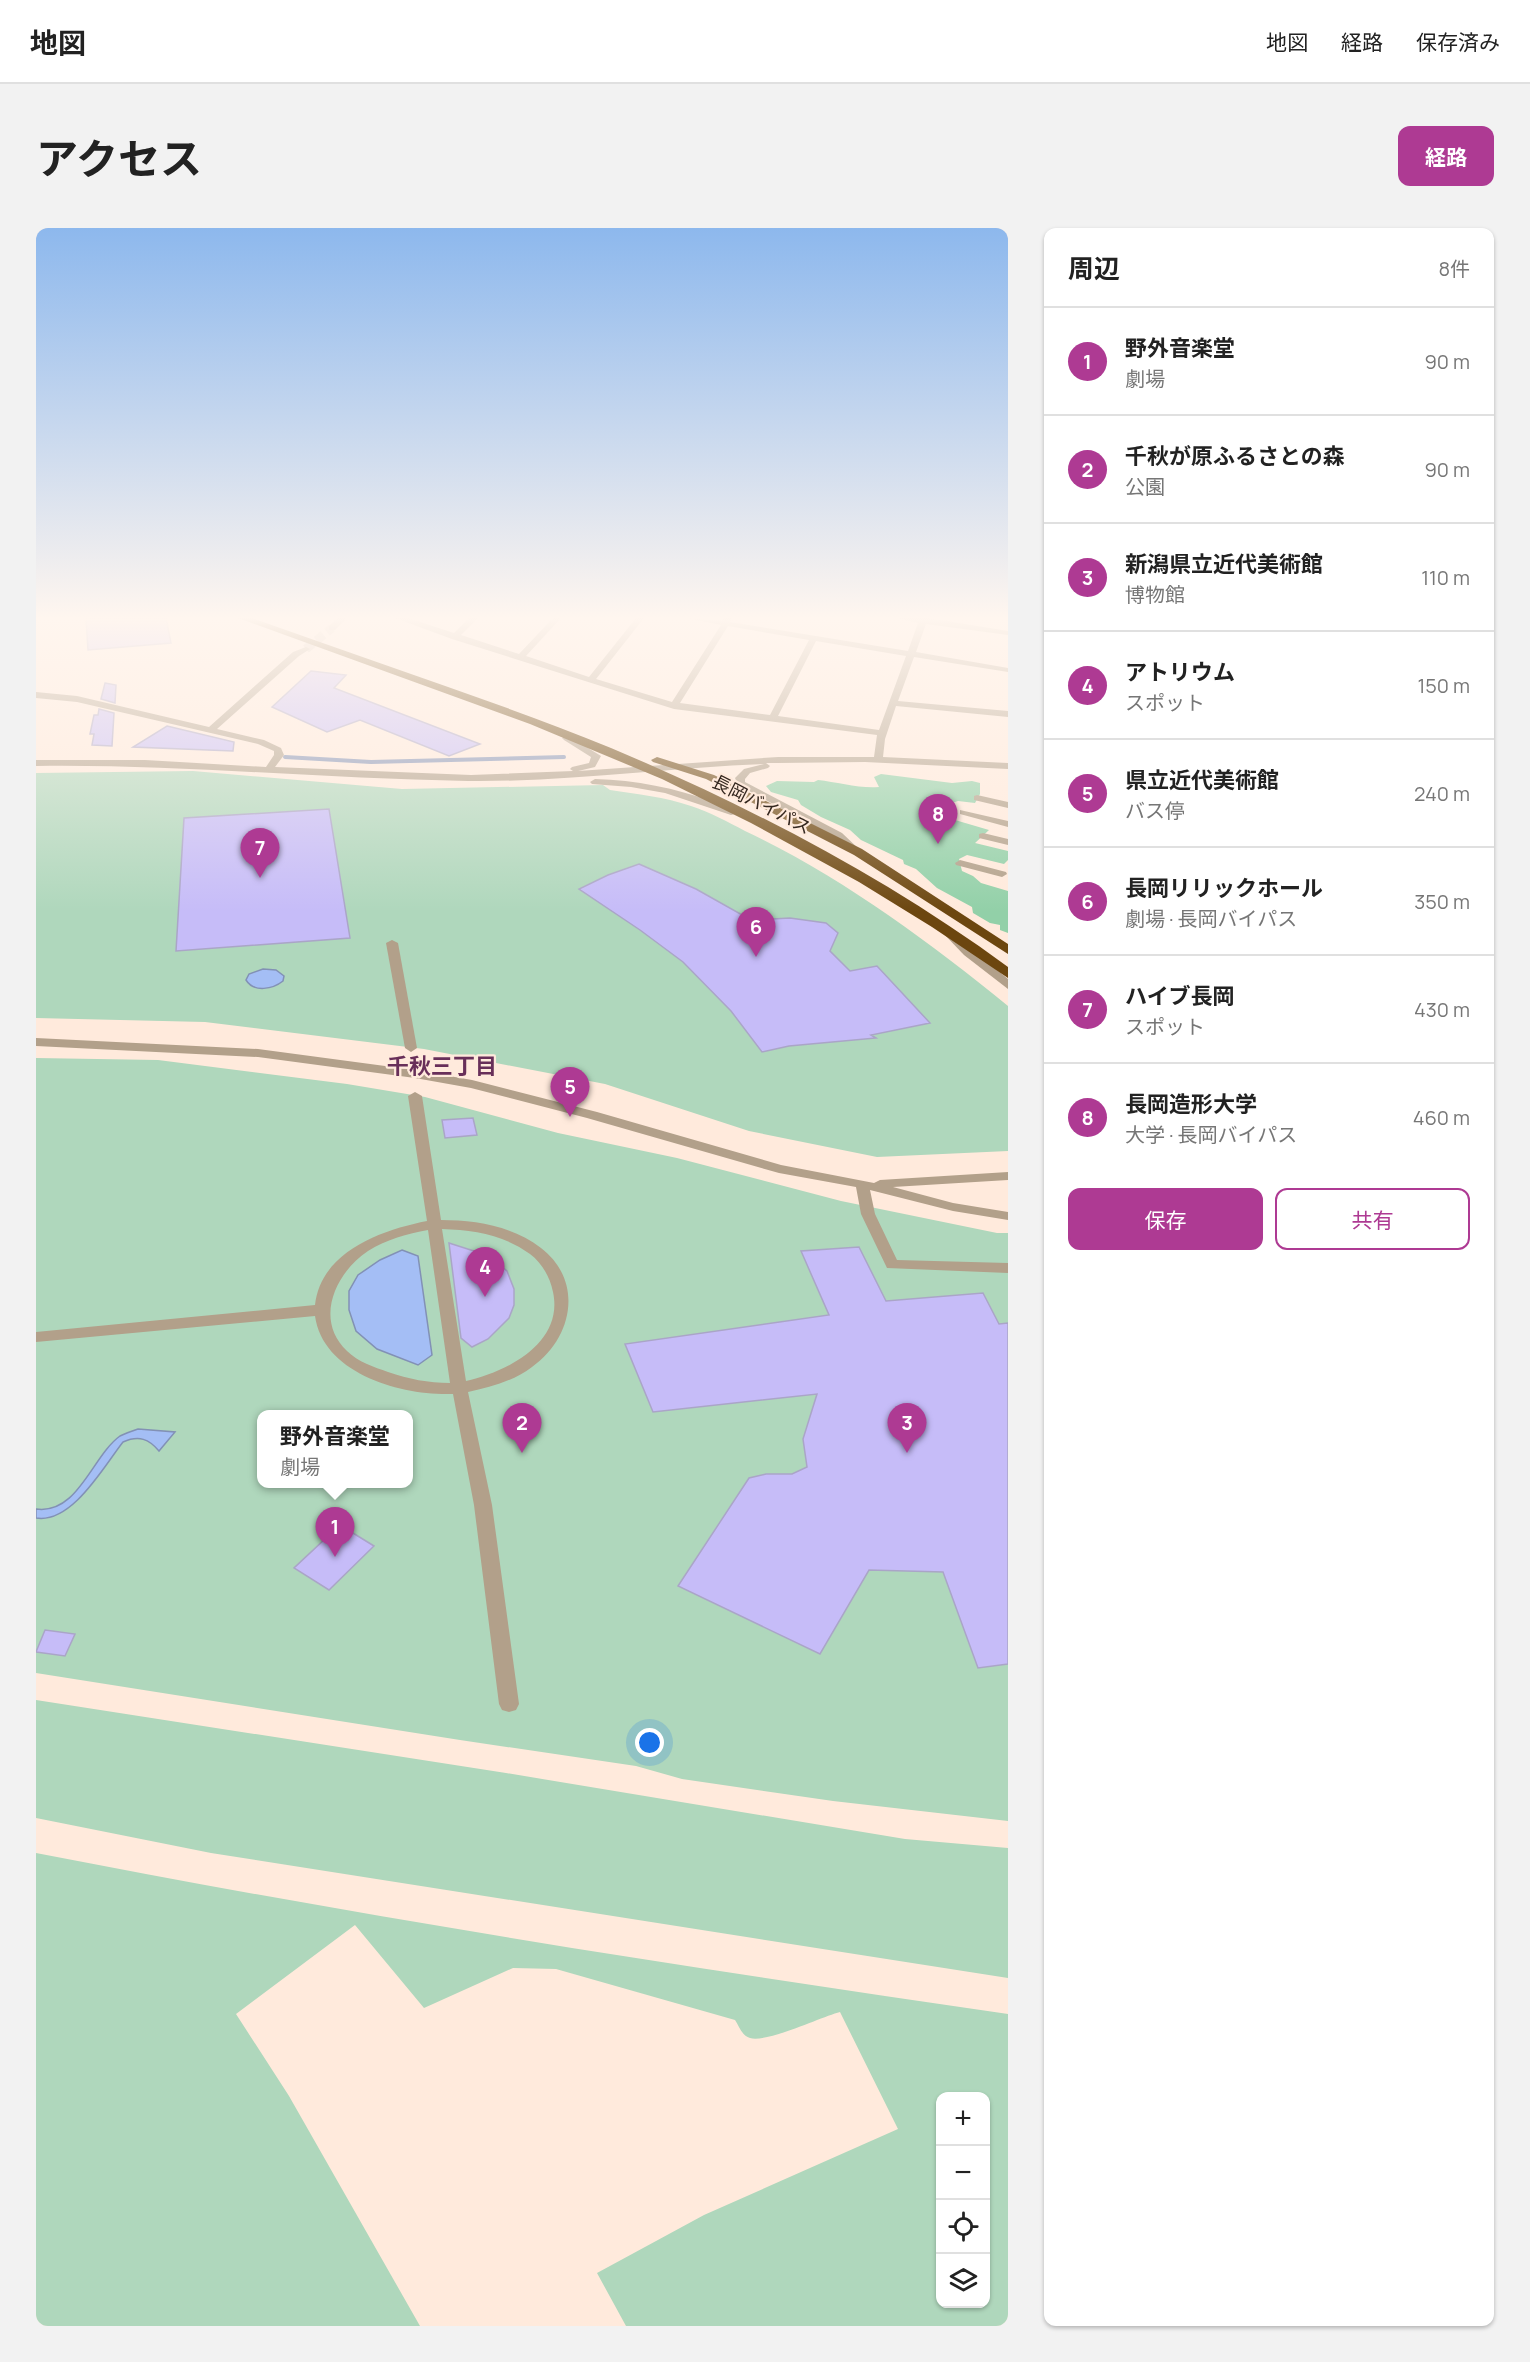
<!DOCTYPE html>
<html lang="ja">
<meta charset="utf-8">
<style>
body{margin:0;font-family:Manrope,"Noto Sans JP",sans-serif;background:#f2f2f2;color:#222}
.controls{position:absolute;right:18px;bottom:18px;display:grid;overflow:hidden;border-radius:12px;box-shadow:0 2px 4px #0004}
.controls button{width:54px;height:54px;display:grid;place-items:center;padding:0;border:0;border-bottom:2px solid #e0e0e0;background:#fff;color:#222;font:30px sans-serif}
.you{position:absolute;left:614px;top:1515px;width:21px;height:21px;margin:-15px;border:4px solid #fff;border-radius:50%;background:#1a73e8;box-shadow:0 0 0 9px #1a73e833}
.badge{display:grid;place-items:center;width:39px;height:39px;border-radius:50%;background:#ae3a93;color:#fff;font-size:20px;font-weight:700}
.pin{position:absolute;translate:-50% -50px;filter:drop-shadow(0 2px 3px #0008)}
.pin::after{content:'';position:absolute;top:32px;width:21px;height:18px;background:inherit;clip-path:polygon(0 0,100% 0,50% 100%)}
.popup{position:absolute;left:221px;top:1182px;width:156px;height:78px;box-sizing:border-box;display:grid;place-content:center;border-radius:12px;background:#fff;filter:drop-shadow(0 2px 4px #0005);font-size:20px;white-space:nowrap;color:#767676}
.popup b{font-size:22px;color:#222}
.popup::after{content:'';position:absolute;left:50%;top:100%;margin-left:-12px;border:12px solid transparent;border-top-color:#fff}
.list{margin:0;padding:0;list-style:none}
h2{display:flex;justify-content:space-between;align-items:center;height:78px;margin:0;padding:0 24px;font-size:26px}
h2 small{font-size:20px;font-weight:400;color:#767676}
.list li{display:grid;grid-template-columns:39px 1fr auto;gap:18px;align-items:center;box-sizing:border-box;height:108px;padding:0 24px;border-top:2px solid #e0e0e0}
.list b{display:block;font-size:22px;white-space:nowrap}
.list p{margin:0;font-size:20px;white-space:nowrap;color:#767676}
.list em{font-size:20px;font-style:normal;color:#767676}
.actions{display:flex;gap:12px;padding:18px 24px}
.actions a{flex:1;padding:14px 0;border:2px solid #ae3a93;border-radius:12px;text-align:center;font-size:21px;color:#ae3a93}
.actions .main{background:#ae3a93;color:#fff}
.icon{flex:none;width:33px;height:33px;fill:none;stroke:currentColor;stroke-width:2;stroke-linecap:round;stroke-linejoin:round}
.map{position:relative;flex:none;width:972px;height:2098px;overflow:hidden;border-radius:12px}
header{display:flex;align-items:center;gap:36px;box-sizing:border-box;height:84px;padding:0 30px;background:#fff;border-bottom:2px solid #e0e0e0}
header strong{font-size:28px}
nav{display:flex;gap:33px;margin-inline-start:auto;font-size:21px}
.intro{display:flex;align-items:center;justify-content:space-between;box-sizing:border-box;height:144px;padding:0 36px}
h1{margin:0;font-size:42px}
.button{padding:15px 27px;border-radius:12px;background:#ae3a93;color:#fff;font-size:21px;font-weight:700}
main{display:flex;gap:36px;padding:0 36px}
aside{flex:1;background:#fff;border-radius:12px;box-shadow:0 2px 4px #0004}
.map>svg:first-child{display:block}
.green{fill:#afd7bc;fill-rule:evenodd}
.forest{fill:#92d0a8}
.water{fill:#a4bef5;stroke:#8291b5;stroke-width:1.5}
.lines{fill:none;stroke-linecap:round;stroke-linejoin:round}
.stream{stroke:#8291b5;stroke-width:4}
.building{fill:#c6bcf8;stroke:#aaa5c7;stroke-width:1.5}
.minor-tunnel{stroke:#d6c3b6;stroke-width:9;stroke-dasharray:9 4.5;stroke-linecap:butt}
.minor{fill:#b2a08a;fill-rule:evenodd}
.highway{fill:#6c460f;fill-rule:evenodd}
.labels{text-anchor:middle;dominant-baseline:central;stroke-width:4.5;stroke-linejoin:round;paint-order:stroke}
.far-street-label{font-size:18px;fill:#34271f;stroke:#ffeadc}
.neighbourhood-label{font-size:22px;font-weight:bold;fill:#682f59;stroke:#ffeadc}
</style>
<header>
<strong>地図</strong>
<nav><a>地図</a><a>経路</a><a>保存済み</a></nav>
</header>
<div class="intro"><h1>アクセス</h1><a class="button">経路</a></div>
<main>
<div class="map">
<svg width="972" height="2098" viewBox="0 0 972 2098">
<rect width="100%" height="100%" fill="#ffeadc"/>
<g class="green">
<path d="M 157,543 L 366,561 L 567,557 L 574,562 C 601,566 629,569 655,578 C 674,584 692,594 709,603 C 804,648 891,712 972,778 L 972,923 L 841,929 L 713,903 L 569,856 L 388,821 L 169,794 L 0,790 L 0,545 Z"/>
<path d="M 0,830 L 122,832 L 311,856 L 389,869 L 522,905 L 641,930 L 805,973 L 961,1005 L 972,1005 L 972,1593 L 797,1573 L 646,1551 L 600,1538 L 424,1512 L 0,1445 ZM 226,1186 L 372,1186 L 372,1256 L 226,1256 Z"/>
<path d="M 0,1472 L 470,1545 L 869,1611 L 972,1620 L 972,1750 L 175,1625 L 0,1590 Z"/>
<path d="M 0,1625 C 322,1688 647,1739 972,1786 L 972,2098 L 590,2098 L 561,2045 L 668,1987 L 862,1901 L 804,1784 C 785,1789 731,1815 714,1810 C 706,1808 703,1798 699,1792 L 520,1741 L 477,1740 L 388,1780 L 319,1697 L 200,1786 L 253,1868 L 384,2098 L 0,2098 ZM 950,1868 L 950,2076 L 904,2076 L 904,1868 Z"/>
</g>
<path class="forest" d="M 845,546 L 916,555 L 936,553 L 944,555 L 944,566 L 939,575 L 922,573 L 916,575 L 914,580 L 921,585 L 919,592 L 953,602 L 939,615 L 972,623 L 972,632 L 968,636 L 931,627 L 923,631 L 926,643 L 937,648 L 945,655 L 972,663 L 972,705 L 964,702 L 964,697 L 954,695 L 937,685 L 936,679 L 901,660 L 880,641 L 868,636 L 867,632 L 825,612 L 814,602 L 785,589 L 765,577 L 762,572 L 735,564 L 730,558 L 741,553 L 778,554 L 782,552 C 801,554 825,561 843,559 L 838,549 Z"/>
<g class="water">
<path d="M 227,741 L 240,742 L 248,748 L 247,753 C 237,761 218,765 210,752 L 213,746 Z"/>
<path d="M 366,1022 L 382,1028 L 396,1127 L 382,1137 L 341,1121 L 320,1103 L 313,1082 L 313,1063 L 322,1047 L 344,1032 Z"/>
<path d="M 102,1201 L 139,1204 L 123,1223 C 113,1211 103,1207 87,1214 C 68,1238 36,1296 0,1290 L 0,1281 C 42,1287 56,1228 84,1208 C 90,1205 96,1203 102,1201 Z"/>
</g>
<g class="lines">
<path class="stream" d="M 249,529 L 335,534 L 528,529"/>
</g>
<g class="building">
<path d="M 50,390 L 130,390 L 135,415 L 52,422 Z"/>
<path d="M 275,443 L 310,447 L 298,460 L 444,516 L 413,528 L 324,492 L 291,504 L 236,479 Z"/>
<path d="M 69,455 L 80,457 L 79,475 L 65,471 Z"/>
<path d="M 63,481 L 78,485 L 76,518 L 56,517 L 58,506 L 54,506 L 58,487 L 62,487 Z"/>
<path d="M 131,498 L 198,514 L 197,523 L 97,519 Z"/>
<path d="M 293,581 L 314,710 L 140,723 L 148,590 Z"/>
<path d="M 603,636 L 660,661 L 715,692 L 754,690 L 790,695 L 802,705 L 794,723 L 814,743 L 841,738 L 894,795 L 835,807 L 840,810 L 753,818 L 726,824 L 695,783 L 647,734 L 604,702 L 543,661 L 572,647 Z"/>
<path d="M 437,890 L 441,907 L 409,910 L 406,892 Z"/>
<path d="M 413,1015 L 441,1024 L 458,1032 L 471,1043 L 478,1061 L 478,1077 L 473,1090 L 452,1111 L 436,1119 L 425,1110 Z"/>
<path d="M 823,1019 L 850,1073 L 947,1065 L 963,1096 L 972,1095 L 972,1436 L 942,1440 L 907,1344 L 833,1342 L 784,1426 L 642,1358 L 713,1250 L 730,1246 L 756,1246 L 771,1239 L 767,1211 L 781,1166 L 617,1184 L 589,1116 L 793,1087 L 765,1023 Z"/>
<path d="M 304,1297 L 338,1318 L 293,1362 L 258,1340 Z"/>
<path d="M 9,1402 L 39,1406 L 29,1428 L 0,1424 Z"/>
</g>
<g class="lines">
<path class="minor-tunnel" d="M 270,421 L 296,400"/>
<g class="minor">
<path d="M 302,390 L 311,390 L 299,402 L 293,402 L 293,398 Z"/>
<path d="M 359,390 L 372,390 L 418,405 L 433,390 L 442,390 L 425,407 L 483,426 L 517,390 L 525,390 L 490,428 L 553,449 L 600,390 L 608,390 L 560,451 L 636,474 L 685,397 L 651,390 L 686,393 L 687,390 L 695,390 L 694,394 L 872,423 L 882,395 L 862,390 L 892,390 L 972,403 L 972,407 L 890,396 L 880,424 L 972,440 L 972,444 L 878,429 L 862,473 L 972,483 L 972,489 L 860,478 L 849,511 L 847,529 L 972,535 L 972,541 L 829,534 L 742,535 L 730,535 L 734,538 L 732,540 L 714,545 L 709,551 L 709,554 L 806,605 L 825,623 L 820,626 L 798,609 L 702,557 L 699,550 L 708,541 L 728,536 C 629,540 531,554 432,553 C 288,551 144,536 0,538 L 0,532 L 109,532 L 230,539 L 238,527 L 238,523 L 222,516 L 41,474 L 0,470 L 0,464 L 41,468 L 173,499 L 257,424 L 270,419 L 274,421 L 263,428 L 181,501 L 228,512 L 245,520 L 248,527 L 239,539 L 435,547 L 537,543 L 534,541 L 536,539 L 553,535 L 555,529 L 528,512 L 526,510 L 531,507 L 565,528 L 559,539 L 542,543 L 742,529 L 838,529 L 841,507 L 638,481 L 416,411 ZM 692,398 L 773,412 L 734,487 L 644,475 ZM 780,413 L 870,428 L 843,502 L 742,488 Z"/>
<path d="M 559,551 C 600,552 639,560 678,574 C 686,577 696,579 703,585 L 695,587 L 629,565 L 595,559 L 556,556 L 554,554 Z"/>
<path d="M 941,567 L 972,574 L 972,580 L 938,572 L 938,568 Z"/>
<path d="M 924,582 L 972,593 L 972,599 L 924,586 Z"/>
<path d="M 947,605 L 972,611 L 972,617 L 943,610 L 943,606 Z"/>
<path d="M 924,632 L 970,644 L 971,646 L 966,649 L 920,637 L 919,635 Z"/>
<path d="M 914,703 L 972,751 L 972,761 L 928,727 L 908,706 Z"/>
<path d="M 356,712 L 362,715 L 381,820 L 375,824 L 369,820 L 350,715 Z"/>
<path d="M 0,810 L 222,821 L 379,842 L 436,852 L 561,884 L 745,937 L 838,955 L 844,952 L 972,944 L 972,952 L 857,959 L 917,975 L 972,984 L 972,992 L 917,983 L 834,962 L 839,986 L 861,1032 L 972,1035 L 972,1045 L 851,1040 L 825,986 L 820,959 L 743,945 L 551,890 L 435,860 L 379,850 L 222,829 L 0,818 Z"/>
<path d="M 379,864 L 386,868 L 405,992 C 439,992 477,998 505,1020 C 548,1053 537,1110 496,1139 C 478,1153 454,1159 432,1164 L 456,1277 L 483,1476 L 480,1482 L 473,1484 L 466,1482 L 463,1476 L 438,1277 L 417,1166 C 366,1168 287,1146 279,1088 L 0,1114 L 0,1104 L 279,1077 C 285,1023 346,1002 391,993 L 372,868 ZM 406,1001 C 438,1002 468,1007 494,1026 C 506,1035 514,1049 517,1064 C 528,1115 471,1144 430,1153 ZM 392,1002 L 414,1155 C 392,1155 373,1151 352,1144 C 338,1139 322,1134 311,1123 C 278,1092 299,1045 332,1023 C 351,1011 371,1006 392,1002 Z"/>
</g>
<g class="highway">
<path d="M 202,390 L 216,390 C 335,433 457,472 575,520 C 713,578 851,650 972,739 L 972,750 L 896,699 L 823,654 L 715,595 L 626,551 L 494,496 Z"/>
<path d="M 621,529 L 678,547 L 826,621 L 972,716 L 972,726 L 818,627 L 670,551 L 617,534 L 615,532 Z"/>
</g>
</g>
<linearGradient id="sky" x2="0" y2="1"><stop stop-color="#8db8ed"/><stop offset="0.57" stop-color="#fff6ef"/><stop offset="1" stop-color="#fff6ef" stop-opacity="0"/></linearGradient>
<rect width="972" height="684" fill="url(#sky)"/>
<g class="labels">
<g class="far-street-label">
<text transform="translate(726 576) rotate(27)">長岡バイパス</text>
</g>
<g class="neighbourhood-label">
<text x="406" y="838">千秋三丁目</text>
</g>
</g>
</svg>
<div class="controls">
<button>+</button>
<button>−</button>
<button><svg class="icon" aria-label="locate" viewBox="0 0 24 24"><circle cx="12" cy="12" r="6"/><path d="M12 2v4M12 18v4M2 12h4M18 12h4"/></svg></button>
<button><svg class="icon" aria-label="layers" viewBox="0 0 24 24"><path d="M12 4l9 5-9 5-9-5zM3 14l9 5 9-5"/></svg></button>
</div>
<div class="you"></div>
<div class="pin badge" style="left:299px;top:1329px">1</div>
<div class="popup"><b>野外音楽堂</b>劇場</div>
<div class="pin badge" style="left:486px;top:1225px">2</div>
<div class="pin badge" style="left:871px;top:1225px">3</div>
<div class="pin badge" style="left:449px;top:1069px">4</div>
<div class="pin badge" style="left:534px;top:889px">5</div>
<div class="pin badge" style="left:720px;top:729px">6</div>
<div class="pin badge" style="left:224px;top:650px">7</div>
<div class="pin badge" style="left:902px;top:616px">8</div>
</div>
<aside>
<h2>周辺<small>8件</small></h2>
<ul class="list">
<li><span class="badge">1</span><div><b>野外音楽堂</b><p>劇場</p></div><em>90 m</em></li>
<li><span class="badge">2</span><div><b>千秋が原ふるさとの森</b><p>公園</p></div><em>90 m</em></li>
<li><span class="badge">3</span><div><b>新潟県立近代美術館</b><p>博物館</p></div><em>110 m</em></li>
<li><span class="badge">4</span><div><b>アトリウム</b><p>スポット</p></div><em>150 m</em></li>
<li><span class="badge">5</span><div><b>県立近代美術館</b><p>バス停</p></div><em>240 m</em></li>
<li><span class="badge">6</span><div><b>長岡リリックホール</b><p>劇場 · 長岡バイパス</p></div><em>350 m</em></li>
<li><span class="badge">7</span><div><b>ハイブ長岡</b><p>スポット</p></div><em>430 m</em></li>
<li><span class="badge">8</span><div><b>長岡造形大学</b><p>大学 · 長岡バイパス</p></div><em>460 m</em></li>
</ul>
<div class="actions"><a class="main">保存</a><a>共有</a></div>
</aside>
</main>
